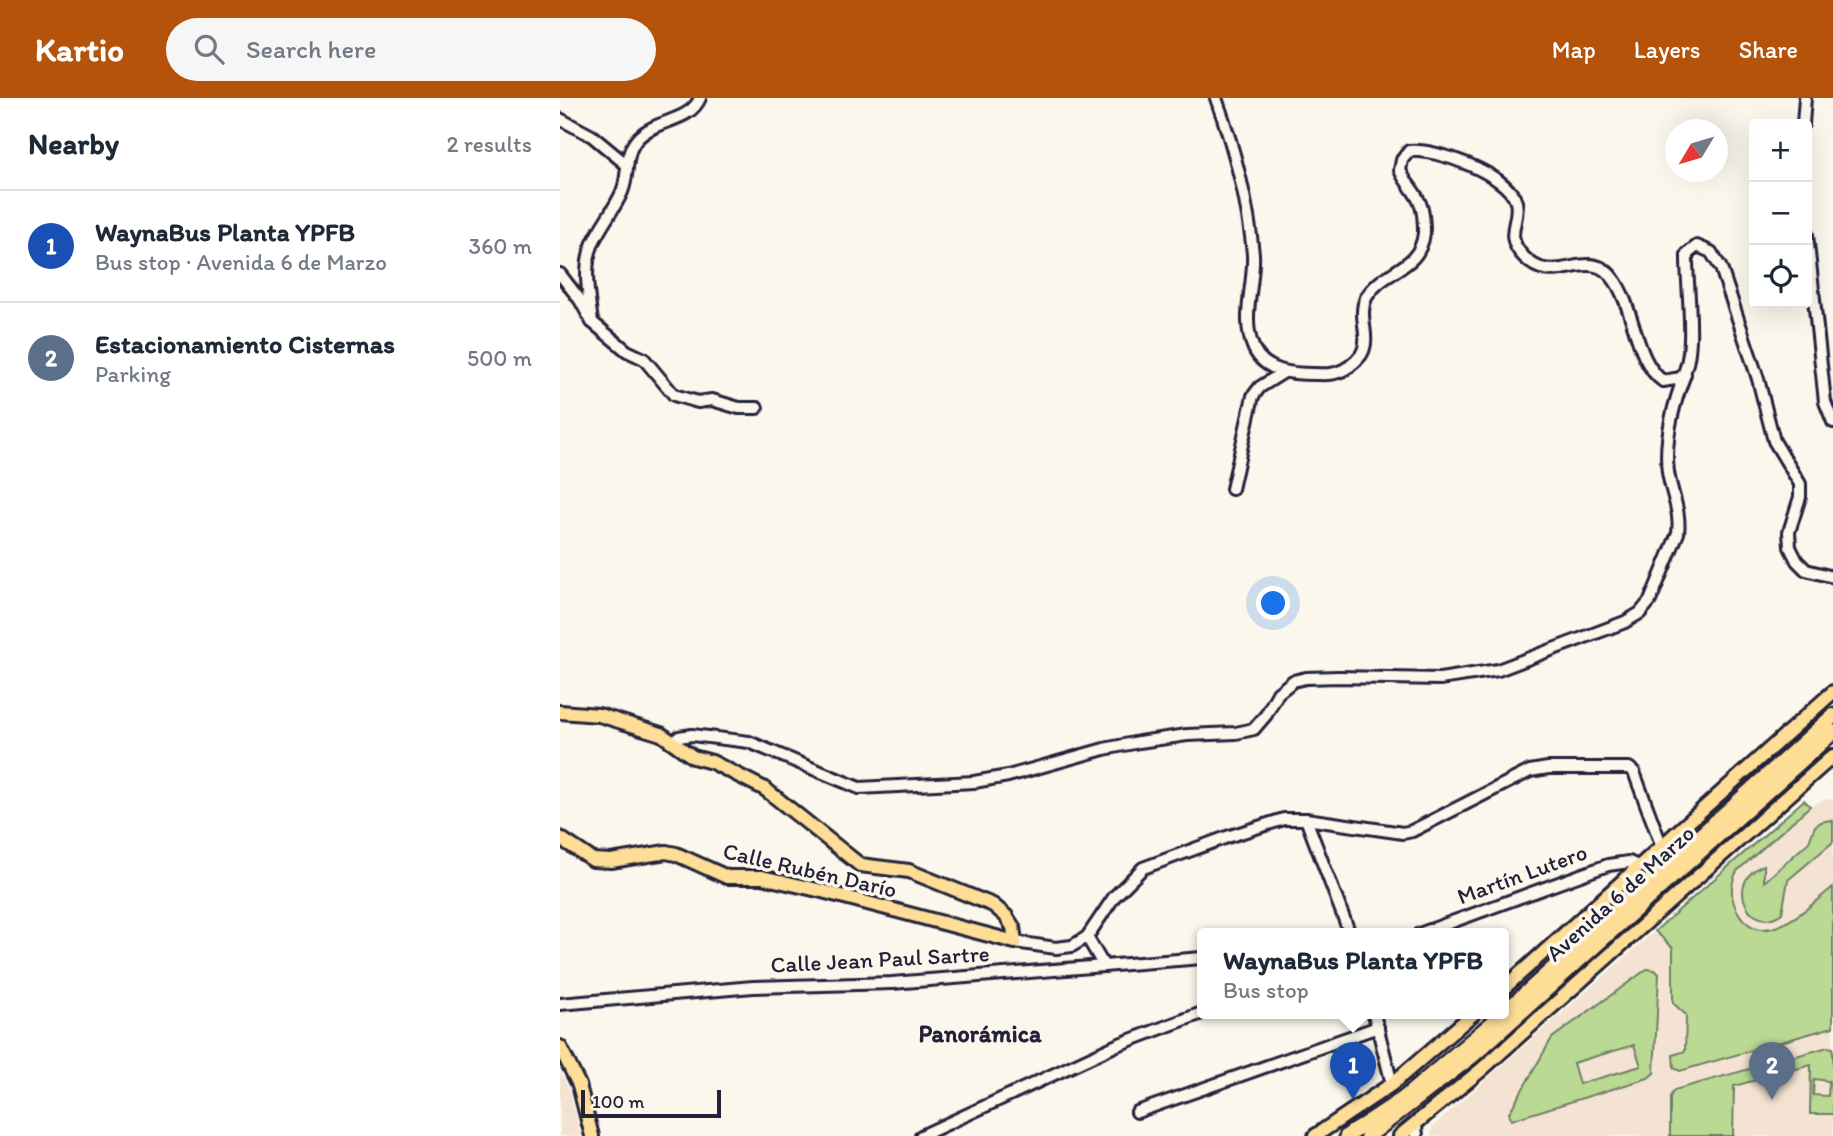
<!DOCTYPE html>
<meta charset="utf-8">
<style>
body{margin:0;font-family:Itim,sans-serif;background:#f6f6f7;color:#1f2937}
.controls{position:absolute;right:21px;top:21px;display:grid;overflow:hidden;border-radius:7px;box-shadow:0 7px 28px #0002}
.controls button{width:63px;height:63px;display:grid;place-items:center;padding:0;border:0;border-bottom:2px solid #e0e1e3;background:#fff;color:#1f2937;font:35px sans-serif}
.compass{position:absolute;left:1105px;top:21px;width:63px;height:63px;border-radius:50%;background:#fff;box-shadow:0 7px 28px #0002;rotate:232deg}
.scale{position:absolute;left:21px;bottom:18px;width:140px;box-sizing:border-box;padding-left:7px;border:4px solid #22223b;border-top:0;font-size:19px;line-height:24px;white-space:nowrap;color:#22223b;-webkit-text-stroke:5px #fbf7ec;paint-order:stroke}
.you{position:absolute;left:714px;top:506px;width:24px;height:24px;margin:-18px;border:5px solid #fff;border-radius:50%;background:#1a73e8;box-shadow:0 0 0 10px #1a73e833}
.badge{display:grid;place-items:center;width:46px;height:46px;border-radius:50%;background:#b45309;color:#fff;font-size:23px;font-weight:700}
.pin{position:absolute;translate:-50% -58px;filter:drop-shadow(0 2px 4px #0008)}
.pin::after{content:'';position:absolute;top:37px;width:24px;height:21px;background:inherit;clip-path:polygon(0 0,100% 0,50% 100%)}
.popup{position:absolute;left:637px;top:830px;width:312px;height:91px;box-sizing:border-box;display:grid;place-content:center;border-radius:7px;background:#fff;filter:drop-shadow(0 2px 5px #0005);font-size:23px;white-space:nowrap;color:#747a83}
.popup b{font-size:26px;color:#1f2937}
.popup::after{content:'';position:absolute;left:50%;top:100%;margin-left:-14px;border:14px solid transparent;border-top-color:#fff}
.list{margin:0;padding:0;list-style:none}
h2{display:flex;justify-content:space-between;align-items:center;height:91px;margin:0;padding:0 28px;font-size:30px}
h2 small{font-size:23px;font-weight:400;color:#747a83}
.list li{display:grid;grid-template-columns:46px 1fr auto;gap:21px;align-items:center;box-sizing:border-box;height:112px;padding:0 28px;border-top:2px solid #e0e1e3}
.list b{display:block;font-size:26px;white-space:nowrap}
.list p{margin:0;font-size:23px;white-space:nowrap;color:#747a83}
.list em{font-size:23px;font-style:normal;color:#747a83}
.icon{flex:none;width:38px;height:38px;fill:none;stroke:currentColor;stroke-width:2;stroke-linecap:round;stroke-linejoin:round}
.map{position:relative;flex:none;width:1273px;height:1038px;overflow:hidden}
header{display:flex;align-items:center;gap:42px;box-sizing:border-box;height:98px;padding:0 35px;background:#b45309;color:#fff}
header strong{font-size:33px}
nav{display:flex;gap:38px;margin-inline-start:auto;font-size:24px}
.search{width:490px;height:63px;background:#f6f6f7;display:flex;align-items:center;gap:18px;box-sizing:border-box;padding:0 24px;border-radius:38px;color:#747a83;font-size:26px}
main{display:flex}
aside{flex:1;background:#fff}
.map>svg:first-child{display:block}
.built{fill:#f4e3d2}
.green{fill:#bad992;stroke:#6e7e66;stroke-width:2;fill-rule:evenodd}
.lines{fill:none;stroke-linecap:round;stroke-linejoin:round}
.minor-casing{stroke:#22223b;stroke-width:16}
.major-casing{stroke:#22223b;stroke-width:18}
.highway-casing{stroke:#22223b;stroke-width:19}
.minor{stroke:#fbf7ec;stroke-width:10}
.major{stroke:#fedd96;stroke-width:12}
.highway{stroke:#fedd96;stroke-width:14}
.labels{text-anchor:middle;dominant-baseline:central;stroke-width:7;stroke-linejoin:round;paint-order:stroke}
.street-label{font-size:23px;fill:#22223b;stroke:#fbf7ec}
.neighbourhood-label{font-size:24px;font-weight:bold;fill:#22223b;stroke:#fbf7ec}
</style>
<header>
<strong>Kartio</strong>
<div class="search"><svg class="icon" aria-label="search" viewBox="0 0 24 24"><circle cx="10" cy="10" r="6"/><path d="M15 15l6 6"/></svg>Search here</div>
<nav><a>Map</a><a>Layers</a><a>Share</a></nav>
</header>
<main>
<aside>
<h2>Nearby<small>2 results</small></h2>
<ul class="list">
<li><span class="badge" style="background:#1a4fb4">1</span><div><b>WaynaBus Planta YPFB</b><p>Bus stop · Avenida 6 de Marzo</p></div><em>360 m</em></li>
<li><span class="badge" style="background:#5c6f8a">2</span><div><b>Estacionamiento Cisternas</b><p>Parking</p></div><em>500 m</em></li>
</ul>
</aside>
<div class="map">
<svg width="1273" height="1038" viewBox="0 0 1273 1038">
<rect width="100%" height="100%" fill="#fbf7ec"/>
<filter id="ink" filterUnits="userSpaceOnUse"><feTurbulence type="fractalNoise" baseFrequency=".0143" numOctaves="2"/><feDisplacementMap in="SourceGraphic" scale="14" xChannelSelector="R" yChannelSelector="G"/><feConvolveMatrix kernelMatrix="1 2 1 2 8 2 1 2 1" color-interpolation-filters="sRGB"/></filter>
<g filter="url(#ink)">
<g class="built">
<path d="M 1273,701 L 1273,1038 L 871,1038 L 872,1029 L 1244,702 L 1250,708 L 1263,702 Z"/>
<path d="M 0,974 L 9,990 L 21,1038 L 0,1038 Z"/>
</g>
<g class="green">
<path d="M 1244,702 L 1250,708 L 1177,773 C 1170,786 1170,801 1178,814 C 1203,857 1250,807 1273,789 L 1273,929 L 1120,973 L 1114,970 L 1113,957 L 1125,953 L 1126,917 L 1113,905 L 1113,850 L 1095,833 Z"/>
<path d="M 1270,722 L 1273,723 L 1273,744 L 1228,782 L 1222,815 C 1191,839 1162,783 1204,767 L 1204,784 L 1249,744 L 1255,728 L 1261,724 Z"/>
<path d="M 1087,871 L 1095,872 L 1099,876 L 1094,975 L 1088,980 L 951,1022 L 949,1015 L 992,940 ZM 1074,947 L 1081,968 L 1019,986 L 1013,965 Z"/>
<path d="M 1268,949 L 1273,950 L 1273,1016 L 1250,1016 L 1251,967 L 1174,988 L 1173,1038 L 1110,1038 L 1110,999 L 1114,992 ZM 1254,981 L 1269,983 L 1268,998 L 1253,997 Z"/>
</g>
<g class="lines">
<defs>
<g id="minor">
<path d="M 656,0 C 674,50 688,102 693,156 C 695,186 680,221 694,251 C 705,274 732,276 754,276 C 761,276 769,277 775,275 C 785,273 795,265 801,257 C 812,240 797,219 806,200 C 822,171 860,173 864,135 C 864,126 864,116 861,108 C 857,94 845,85 840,72 L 842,62 L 849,53 C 876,50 948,76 956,104 C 961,123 942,137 964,159 C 996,193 1029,144 1055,183 C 1074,210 1076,265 1103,283 L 1121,280 C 1138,256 1126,186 1127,156 L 1137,148 L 1151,154 L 1161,170 L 1198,281 L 1214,343 L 1240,386 L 1240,399 L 1229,434 L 1230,449 L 1237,463 L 1246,472 L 1273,479"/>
<path d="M 0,21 L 32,38 L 67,67"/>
<path d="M 1243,26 L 1245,0"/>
<path d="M 1247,136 L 1265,304 L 1273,324"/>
<path d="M 0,176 L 20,202 L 32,224 L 67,253 L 84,261 L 114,297 L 138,304 L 152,302 L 179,310 L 197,310"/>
<path d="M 32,224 C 29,199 22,170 33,145 C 41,127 54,112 62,94 C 70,75 63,55 79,39 C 97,21 130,24 140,0"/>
<path d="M 672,391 L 693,298 L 700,289 L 724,274"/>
<path d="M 113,644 L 119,639 L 132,637 L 189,644 L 299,690 L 414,684 L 448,678 L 544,651 L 579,644 L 627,637 L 676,635 L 694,631 L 706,617 L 718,595 L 733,583 L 746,580 L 778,579 L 880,581 L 938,572 L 1065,524 L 1080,515 L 1090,503 L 1118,435 C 1121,413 1111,395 1108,374 C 1104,341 1113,307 1125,276"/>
<path d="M 746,721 L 790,836"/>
<path d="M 859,836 L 1048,767 L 1069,764 L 1080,769"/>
<path d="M 527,839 L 544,868"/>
<path d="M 455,844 L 496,850 L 512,848 L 527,839 L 554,799 L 583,770 L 667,739 L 724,721 L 746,721 L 843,735 L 852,733 L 970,673 L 988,670 L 1069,670 L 1074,674 L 1102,749"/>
<path d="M 0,906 L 193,889 L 332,885 L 642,860"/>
<path d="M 814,916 L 832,986"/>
<path d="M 577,1014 L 818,929"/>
<path d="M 856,1027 L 857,1038"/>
<path d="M 361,1038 L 557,947 L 642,915"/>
</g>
<g id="major">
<path d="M 0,614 L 39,617 L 101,636 L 133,659 L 152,664 L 205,691 L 300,767 L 349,773 L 433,807 L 446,818 L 453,829 L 455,844 L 262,793 L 202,779 L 167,779 L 116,756 L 106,754 L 51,763 L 33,762 L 0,740"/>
<path d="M 944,890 L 1273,594"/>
<path d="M 0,949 L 19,987 L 32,1038"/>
<path d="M 755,1038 L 832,986 L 913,916"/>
<path d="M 840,1038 L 921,972 L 1273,658"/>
</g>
<g id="highway">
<path d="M 944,915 L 1273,618"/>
<path d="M 787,1038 L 843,1001 L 943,916"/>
<path d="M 808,1038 L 912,958 L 1273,634"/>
</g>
</defs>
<use href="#minor" class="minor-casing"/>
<use href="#major" class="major-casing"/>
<use href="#highway" class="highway-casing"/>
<use href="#minor" class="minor"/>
<use href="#major" class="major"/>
<use href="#highway" class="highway"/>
</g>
</g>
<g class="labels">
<g class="street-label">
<text transform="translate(250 772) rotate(13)">Calle Rubén Darío</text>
<text transform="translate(962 776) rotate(-20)">Martín Lutero</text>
<text transform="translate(1060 795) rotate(-42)">Avenida 6 de Marzo</text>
<text transform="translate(320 861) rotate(-3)">Calle Jean Paul Sartre</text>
</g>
<g class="neighbourhood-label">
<text x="420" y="935">Panorámica</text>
</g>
</g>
</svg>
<div class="controls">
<button>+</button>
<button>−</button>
<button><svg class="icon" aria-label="locate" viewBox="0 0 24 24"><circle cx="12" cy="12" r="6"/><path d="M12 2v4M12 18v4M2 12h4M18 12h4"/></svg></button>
</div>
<svg class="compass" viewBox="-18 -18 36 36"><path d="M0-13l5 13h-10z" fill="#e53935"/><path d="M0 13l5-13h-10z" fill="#747a83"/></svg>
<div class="scale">100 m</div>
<div class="you"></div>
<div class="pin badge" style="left:793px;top:1002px;background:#1a4fb4">1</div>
<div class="popup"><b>WaynaBus Planta YPFB</b>Bus stop</div>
<div class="pin badge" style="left:1212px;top:1002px;background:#5c6f8a">2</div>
</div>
</main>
